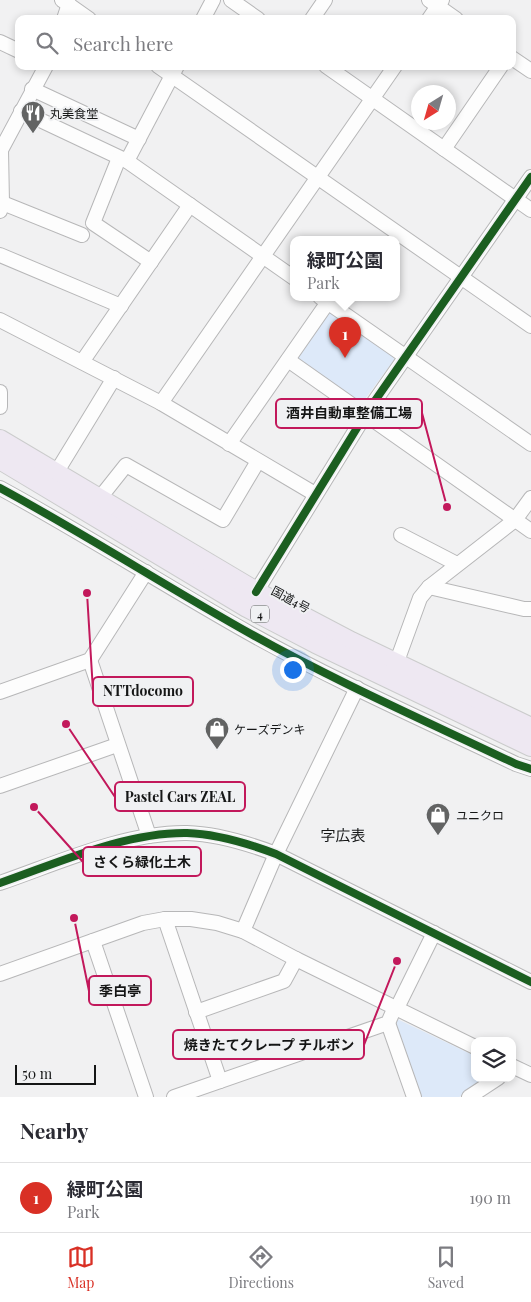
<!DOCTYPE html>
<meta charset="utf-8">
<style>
body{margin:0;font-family:"Playfair Display","Noto Sans JP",serif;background:#f7f7f7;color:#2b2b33}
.controls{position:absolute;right:15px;bottom:15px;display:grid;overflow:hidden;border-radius:10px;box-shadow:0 2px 8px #0003}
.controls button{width:45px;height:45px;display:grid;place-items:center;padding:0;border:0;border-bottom:1px solid #e1e1e2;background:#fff;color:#2b2b33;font:25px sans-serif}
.compass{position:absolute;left:411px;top:85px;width:45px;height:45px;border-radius:50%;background:#fff;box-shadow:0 2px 8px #0003;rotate:217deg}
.scale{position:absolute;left:15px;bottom:12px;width:81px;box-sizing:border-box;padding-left:5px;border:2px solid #151616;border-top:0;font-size:14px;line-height:18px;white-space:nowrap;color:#151616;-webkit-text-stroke:4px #f0f1f3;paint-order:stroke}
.you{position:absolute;left:292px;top:669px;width:18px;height:18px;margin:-12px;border:4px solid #fff;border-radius:50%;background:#1a73e8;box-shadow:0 0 0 8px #1a73e833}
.badge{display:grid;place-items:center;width:32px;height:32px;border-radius:50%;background:#d93025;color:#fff;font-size:16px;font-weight:700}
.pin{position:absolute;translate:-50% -41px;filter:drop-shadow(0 1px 2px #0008)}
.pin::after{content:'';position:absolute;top:26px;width:18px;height:15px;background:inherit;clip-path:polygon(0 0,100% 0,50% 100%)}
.popup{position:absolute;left:290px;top:236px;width:110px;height:65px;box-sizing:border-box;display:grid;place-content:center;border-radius:10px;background:#fff;filter:drop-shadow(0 1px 4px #0005);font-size:16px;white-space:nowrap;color:#7c7c81}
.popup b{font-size:19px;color:#2b2b33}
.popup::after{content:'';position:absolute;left:50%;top:100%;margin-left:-10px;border:10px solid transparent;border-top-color:#fff}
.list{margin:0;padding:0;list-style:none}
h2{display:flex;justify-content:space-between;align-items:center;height:65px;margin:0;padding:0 20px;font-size:21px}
h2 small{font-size:16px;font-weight:400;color:#7c7c81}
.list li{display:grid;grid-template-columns:32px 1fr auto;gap:15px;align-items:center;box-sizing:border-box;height:70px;padding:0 20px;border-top:1px solid #e1e1e2}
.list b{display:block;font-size:19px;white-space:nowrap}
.list p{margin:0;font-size:16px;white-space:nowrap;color:#7c7c81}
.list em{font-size:16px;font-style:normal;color:#7c7c81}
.icon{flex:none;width:28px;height:28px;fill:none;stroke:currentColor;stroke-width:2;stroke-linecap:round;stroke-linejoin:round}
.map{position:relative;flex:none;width:531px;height:1097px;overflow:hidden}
.search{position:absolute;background:#fff;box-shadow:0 2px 8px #0003;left:15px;right:15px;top:15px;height:55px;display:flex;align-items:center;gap:12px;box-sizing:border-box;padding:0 18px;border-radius:10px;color:#7c7c81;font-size:19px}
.sheet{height:135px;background:#fff}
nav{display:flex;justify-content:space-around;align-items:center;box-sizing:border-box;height:70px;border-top:1px solid #e1e1e2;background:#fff;font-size:14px;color:#7c7c81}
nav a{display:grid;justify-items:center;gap:2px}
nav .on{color:#d93025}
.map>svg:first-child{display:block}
.green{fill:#dde9f9}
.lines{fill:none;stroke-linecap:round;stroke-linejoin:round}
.minor-casing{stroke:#b7b7b8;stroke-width:16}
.highway-casing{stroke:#cbcccc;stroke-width:22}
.minor{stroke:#fdfdfd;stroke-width:14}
.highway{stroke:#eee8f2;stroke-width:20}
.cycleway-casing{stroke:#f0f1f3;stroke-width:11}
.cycleway{stroke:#1b5e20;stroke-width:8}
.labels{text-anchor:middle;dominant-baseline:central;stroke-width:4;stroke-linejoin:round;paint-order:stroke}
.shield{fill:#f0f1f3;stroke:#575858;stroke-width:1}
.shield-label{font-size:11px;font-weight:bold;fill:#151616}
.poi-label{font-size:12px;fill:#151616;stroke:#f0f1f3;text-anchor:start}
.street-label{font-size:12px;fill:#151616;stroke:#f0f1f3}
.quarter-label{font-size:15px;fill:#151616;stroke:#f0f1f3}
.leader{fill:none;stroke:#c2185b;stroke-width:2}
.callout-dot{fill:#c2185b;stroke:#f0f1f3;stroke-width:2}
.callout{fill:#f0f1f3;stroke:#c2185b;stroke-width:2}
.callout-label{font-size:14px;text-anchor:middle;font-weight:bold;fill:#151616}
</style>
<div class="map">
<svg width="531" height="1097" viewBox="0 0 531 1097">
<rect width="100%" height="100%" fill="#f1f1f2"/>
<g class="green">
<path d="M 333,312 L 393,354 L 394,360 L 362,403 L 357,405 L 298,364 L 297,357 L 327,314 Z"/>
<path d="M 397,1019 L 475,1056 L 475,1078 L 493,1078 L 459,1097 L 416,1097 L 391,1025 Z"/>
</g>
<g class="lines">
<defs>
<g id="minor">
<path d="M 62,0 L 89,19"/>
<path d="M 231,0 L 258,19"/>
<path d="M 429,0 L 456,19"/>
<path d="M 64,19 L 69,4"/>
<path d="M 203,19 L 213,0"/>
<path d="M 312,19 L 325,0"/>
<path d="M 429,19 L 442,0"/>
<path d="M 0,42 L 19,51"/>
<path d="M 512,58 L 531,71"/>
<path d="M 158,66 L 531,326"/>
<path d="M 326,66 L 531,210"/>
<path d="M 32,89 L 139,139"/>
<path d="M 21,111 L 127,161 L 294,278"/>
<path d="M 444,149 L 501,66"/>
<path d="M 119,158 L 93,223 L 151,262"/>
<path d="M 127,161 L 177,66"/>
<path d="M 0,202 L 82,235"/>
<path d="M 0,211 L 2,203 L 1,150 L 46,66"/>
<path d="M 0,255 L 121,306"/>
<path d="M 320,297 L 531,444"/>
<path d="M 0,320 L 161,403 L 315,494"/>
<path d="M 288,360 L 531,531"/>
<path d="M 82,362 L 190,205"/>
<path d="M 0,392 L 0,407"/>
<path d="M 161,403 L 395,66"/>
<path d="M 229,444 L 328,302"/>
<path d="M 56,473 L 114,378"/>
<path d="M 0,488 C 85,534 167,587 251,634 C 337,682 428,722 516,764 L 531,769"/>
<path d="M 99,499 L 126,465 L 223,520 L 258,461"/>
<path d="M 401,535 L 457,564"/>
<path d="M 429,587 L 524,609 L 531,609"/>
<path d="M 256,592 L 365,415 L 531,177"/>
<path d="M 90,660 L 149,836"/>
<path d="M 396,664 L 420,598 L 429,587 L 515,520 L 531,498"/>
<path d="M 0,692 L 90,660 L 146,572"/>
<path d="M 0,786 L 117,745"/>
<path d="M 0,883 C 58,863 125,832 187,833 C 218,834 247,843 276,854 L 531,982"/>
<path d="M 165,919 L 220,1081"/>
<path d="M 243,931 L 276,854 L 357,688"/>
<path d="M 93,941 L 146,1097"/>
<path d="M 0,974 L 143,923 L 165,919 L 191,919 L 217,923 L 243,931 L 296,959 L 475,1047"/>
<path d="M 397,1008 L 434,933"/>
<path d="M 196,1012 L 284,981 L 296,959"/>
<path d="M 388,1023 L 414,1097"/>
<path d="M 512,1066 L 531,1075"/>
<path d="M 174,1097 L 388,1023 L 395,1007"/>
<path d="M 469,1097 L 498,1078"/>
</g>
<g id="highway">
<path d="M 0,440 L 256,592 L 351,642 L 531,728"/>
<path d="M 0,459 L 247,607 L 316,643 L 531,746"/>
</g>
</defs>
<use href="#minor" class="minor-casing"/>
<use href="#highway" class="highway-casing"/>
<use href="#minor" class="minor"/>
<use href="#highway" class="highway"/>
<defs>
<g id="cycleway">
<path d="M 0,488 C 85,534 167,587 251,634 C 337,682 428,722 516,764 L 531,769"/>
<path d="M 256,592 L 365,415 L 531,177"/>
<path d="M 0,883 C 58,863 125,832 187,833 C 218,834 247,843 276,854 L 531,982"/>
</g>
</defs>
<use href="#cycleway" class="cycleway-casing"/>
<use href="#cycleway" class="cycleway"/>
</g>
<defs>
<symbol id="restaurant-pin" viewBox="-11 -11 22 30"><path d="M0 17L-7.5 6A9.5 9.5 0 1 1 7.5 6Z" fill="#626363" stroke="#f0f1f3"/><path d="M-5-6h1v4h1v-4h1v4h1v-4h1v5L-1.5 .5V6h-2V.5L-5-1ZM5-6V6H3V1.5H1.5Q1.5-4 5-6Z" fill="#fff"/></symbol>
<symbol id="shop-pin" viewBox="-11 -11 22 30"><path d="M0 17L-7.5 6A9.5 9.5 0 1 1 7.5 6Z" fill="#626363" stroke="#f0f1f3"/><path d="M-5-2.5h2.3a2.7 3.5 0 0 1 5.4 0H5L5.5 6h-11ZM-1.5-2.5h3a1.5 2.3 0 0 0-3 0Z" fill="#fff"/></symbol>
</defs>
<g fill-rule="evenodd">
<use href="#restaurant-pin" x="19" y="99" width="28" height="38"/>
<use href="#shop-pin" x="203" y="715" width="28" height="38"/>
<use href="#shop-pin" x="424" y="801" width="28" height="38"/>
</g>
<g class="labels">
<rect class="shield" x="251" y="605.5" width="18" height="17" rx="4"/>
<g class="shield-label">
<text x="260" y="614">4</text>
</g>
<g class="poi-label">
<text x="50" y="113">丸美食堂</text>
<text x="234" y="729">ケーズデンキ</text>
<text x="456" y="815">ユニクロ</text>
</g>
<g class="street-label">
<text transform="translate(291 599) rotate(28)">国道4号</text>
</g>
<g class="quarter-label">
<text x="343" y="835">字広表</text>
</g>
</g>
<path class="leader" d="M447 507L422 413M87 593L93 691M66 724L115 797M34 807L83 862M74 918L89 991M397 961L364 1045"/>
<g class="callout-dot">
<circle cx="447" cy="507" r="5"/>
<circle cx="87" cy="593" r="5"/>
<circle cx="66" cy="724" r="5"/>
<circle cx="34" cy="807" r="5"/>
<circle cx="74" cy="918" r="5"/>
<circle cx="397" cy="961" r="5"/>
</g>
<g class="callout">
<rect x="276" y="399" width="146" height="29" rx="5"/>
<rect x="93" y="677" width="100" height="29" rx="5"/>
<rect x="115" y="782" width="130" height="29" rx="5"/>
<rect x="83" y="847" width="118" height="29" rx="5"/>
<rect x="89" y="976" width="62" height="29" rx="5"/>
<rect x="173" y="1030" width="191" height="29" rx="5"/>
</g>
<g class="callout-label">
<text x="349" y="418">酒井自動車整備工場</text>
<text x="143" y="696">NTTdocomo</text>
<text x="180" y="802">Pastel Cars ZEAL</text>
<text x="142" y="867">さくら緑化土木</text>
<text x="120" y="996">季白亭</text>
<text x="269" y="1050">焼きたてクレープ チルボン</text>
</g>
</svg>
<div class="controls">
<button><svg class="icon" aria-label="layers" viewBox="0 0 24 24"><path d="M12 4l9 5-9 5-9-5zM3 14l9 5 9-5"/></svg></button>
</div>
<svg class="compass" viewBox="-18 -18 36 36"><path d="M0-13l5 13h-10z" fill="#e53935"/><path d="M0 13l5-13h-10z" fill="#7c7c81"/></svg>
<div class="scale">50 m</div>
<div class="you"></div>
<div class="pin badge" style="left:345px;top:358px">1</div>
<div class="popup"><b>緑町公園</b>Park</div>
<div class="search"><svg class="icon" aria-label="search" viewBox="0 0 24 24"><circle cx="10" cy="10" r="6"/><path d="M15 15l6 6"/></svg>Search here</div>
</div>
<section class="sheet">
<h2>Nearby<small></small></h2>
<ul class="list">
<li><span class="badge">1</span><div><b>緑町公園</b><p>Park</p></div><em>190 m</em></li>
</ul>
</section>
<nav>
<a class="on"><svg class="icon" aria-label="map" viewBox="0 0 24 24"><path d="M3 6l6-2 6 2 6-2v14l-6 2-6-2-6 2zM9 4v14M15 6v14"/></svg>Map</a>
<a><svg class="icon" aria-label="directions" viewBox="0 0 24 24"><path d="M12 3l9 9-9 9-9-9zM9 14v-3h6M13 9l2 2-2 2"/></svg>Directions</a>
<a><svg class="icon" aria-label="saved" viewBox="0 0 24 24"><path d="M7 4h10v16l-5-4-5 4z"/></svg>Saved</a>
</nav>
